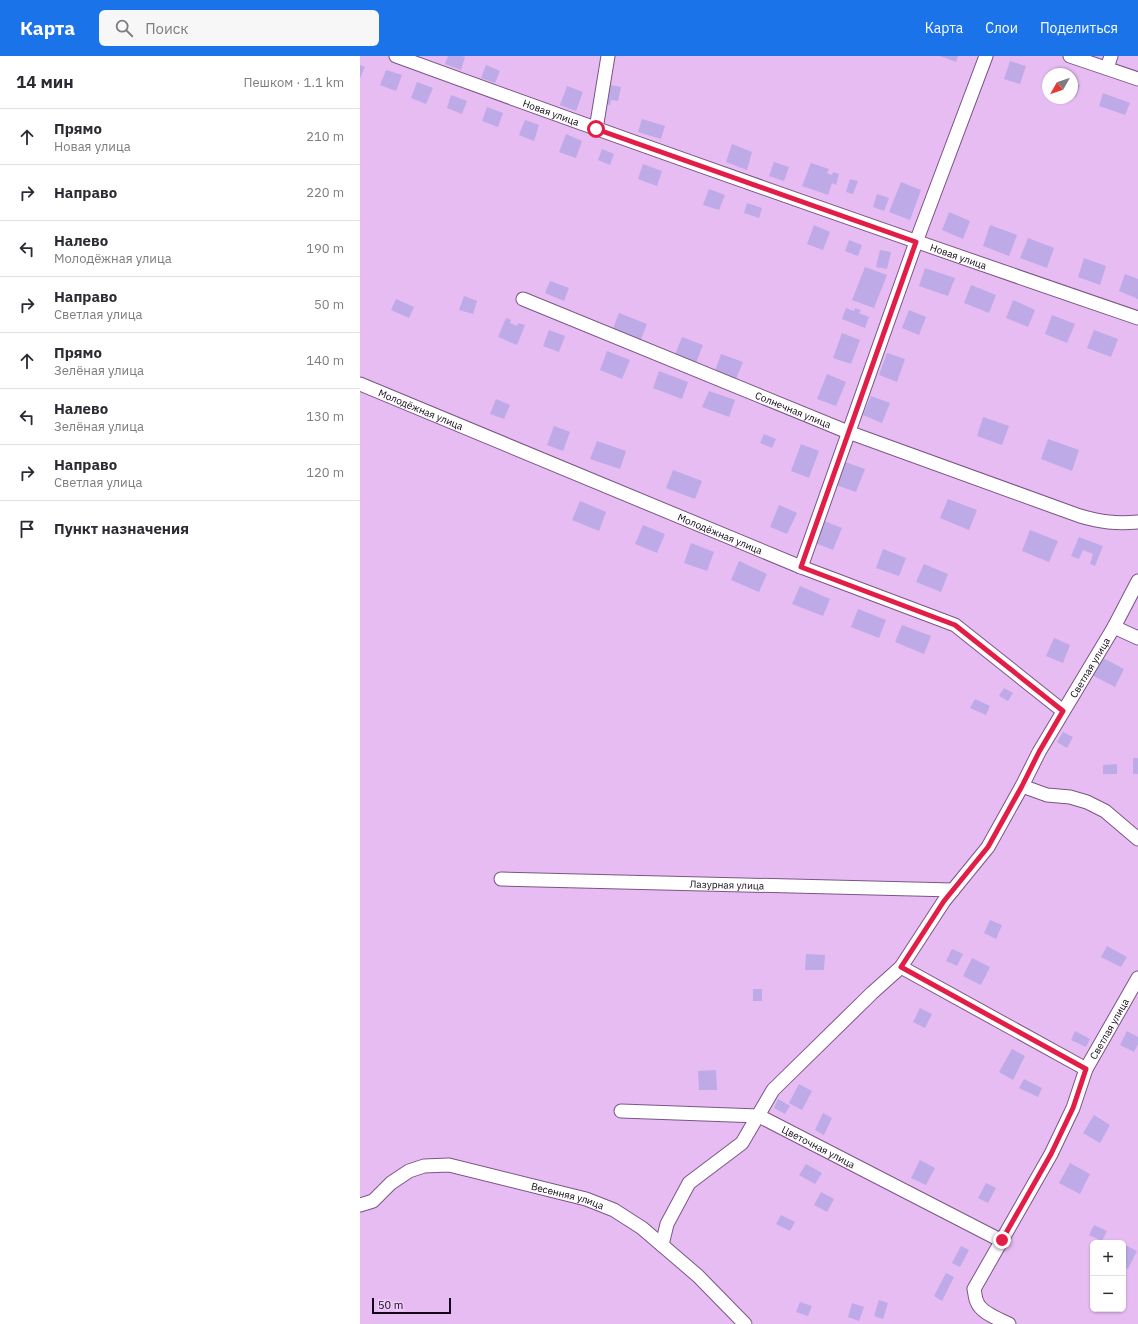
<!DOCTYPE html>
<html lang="ru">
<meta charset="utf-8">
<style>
body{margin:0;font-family:"IBM Plex Sans",sans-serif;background:#f7f7f7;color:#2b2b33}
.controls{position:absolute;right:12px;bottom:12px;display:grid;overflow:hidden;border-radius:6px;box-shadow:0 1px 3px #0004}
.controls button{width:36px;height:36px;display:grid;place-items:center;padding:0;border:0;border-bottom:1px solid #e1e1e2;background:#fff;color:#2b2b33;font:20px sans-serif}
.compass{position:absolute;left:682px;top:12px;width:36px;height:36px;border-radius:50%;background:#fff;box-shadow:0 1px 3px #0004;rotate:230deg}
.scale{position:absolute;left:12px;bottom:10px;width:79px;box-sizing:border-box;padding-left:4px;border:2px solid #130517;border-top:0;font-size:11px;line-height:14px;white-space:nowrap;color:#130517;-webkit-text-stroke:3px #efcdf9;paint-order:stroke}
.stop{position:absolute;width:12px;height:12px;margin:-9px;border:3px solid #e11d48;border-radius:50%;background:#fff}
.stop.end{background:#e11d48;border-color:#fff;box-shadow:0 1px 4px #0008}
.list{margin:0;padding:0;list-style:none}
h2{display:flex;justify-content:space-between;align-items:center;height:52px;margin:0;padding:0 16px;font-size:17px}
h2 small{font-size:13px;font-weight:400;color:#7c7c81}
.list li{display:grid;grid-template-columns:26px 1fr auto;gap:12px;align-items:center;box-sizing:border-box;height:56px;padding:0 16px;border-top:1px solid #e1e1e2}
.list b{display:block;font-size:15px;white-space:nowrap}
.list p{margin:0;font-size:13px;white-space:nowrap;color:#7c7c81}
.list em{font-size:13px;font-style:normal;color:#7c7c81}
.icon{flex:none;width:22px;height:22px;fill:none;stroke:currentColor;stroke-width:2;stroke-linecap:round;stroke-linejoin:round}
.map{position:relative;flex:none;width:778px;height:1268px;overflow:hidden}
header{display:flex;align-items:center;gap:24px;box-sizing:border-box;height:56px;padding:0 20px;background:#1a73e8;color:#fff}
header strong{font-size:19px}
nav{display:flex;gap:22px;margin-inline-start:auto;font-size:14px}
.search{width:280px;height:36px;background:#f7f7f7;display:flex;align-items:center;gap:10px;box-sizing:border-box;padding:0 14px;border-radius:6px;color:#7c7c81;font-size:15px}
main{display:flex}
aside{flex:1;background:#fff}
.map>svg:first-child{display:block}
.building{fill:#bdaae6}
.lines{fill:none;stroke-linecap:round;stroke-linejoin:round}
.minor-casing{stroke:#7b5585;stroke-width:15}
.minor{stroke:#fff;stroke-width:13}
.route{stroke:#e11d48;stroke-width:5}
.labels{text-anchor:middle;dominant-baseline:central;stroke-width:3.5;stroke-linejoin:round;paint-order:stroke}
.street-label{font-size:10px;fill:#130517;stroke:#efcdf9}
</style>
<header>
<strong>Карта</strong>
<div class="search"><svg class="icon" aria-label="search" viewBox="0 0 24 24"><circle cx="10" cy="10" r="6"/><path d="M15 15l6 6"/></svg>Поиск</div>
<nav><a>Карта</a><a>Слои</a><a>Поделиться</a></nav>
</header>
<main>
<aside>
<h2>14 мин<small>Пешком · 1.1 km</small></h2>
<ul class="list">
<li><svg class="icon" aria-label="ahead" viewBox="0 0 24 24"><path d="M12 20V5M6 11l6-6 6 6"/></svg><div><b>Прямо</b><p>Новая улица</p></div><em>210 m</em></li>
<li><svg class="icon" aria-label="right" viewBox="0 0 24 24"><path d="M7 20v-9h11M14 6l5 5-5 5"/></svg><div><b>Направо</b></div><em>220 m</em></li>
<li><svg class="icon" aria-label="left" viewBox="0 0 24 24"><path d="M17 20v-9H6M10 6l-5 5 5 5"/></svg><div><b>Налево</b><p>Молодёжная улица</p></div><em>190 m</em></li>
<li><svg class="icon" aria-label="right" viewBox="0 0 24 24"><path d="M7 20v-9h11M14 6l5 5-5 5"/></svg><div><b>Направо</b><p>Светлая улица</p></div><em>50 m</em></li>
<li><svg class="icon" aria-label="ahead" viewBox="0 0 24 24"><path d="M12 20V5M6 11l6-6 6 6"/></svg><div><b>Прямо</b><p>Зелёная улица</p></div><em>140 m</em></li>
<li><svg class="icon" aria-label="left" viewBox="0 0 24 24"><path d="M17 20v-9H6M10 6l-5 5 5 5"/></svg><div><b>Налево</b><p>Зелёная улица</p></div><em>130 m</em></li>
<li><svg class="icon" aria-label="right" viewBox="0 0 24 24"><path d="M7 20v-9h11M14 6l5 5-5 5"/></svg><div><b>Направо</b><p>Светлая улица</p></div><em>120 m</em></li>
<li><svg class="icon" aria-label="arrive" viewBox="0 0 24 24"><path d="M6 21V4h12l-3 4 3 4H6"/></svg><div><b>Пункт назначения</b></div></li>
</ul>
</aside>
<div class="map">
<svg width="778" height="1268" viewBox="0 0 778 1268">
<rect width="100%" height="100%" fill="#e7bcf3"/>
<g class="building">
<path d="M 88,0 L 101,0 L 105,1 L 101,14 L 85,8 Z"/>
<path d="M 580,0 L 598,0 L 596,6 Z"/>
<path d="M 650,5 L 666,10 L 660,28 L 644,23 Z"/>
<path d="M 0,9 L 5,11 L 0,22 Z"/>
<path d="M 126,9 L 140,15 L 135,27 L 121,22 Z"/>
<path d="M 26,14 L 42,19 L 36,35 L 20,29 Z"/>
<path d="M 57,26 L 73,32 L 66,48 L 51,42 Z"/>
<path d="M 712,26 L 720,29 L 716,41 L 712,40 Z"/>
<path d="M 246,28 L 261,31 L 258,45 L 251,44 L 250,49 L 242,47 Z"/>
<path d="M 207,30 L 223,36 L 216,55 L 200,49 Z"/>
<path d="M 743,37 L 770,47 L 765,59 L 739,50 Z"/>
<path d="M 91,39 L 107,45 L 102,58 L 87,52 Z"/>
<path d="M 127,51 L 143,57 L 138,71 L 122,65 Z"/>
<path d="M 282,63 L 305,70 L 301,83 L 278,76 Z"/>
<path d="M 165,64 L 179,69 L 174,85 L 159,79 Z"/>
<path d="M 206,78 L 222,85 L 216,102 L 199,96 Z"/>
<path d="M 372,88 L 392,96 L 387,114 L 366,106 Z"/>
<path d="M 242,93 L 254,98 L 250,109 L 238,104 Z"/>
<path d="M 414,106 L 429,111 L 424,125 L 409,120 Z"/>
<path d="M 451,107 L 469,113 L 467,117 L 472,119 L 473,116 L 479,118 L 476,129 L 472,127 L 468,139 L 442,130 Z"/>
<path d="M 283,108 L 302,115 L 297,130 L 278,123 Z"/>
<path d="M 490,123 L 498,125 L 493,138 L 486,136 Z"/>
<path d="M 541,126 L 561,134 L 550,164 L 529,156 Z"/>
<path d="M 349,133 L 365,139 L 359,154 L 343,149 Z"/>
<path d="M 517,138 L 529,142 L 524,155 L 513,151 Z"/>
<path d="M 387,147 L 402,152 L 399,162 L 384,157 Z"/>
<path d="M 589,156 L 610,165 L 603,183 L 582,174 Z"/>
<path d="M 454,169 L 470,176 L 463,194 L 447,188 Z"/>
<path d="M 630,169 L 657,179 L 649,200 L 623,190 Z"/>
<path d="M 668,182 L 694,192 L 687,212 L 660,202 Z"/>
<path d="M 489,184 L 502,189 L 498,200 L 485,195 Z"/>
<path d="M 520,194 L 531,196 L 527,213 L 516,211 Z"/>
<path d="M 724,202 L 746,210 L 740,229 L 718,221 Z"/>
<path d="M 505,211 L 527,219 L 514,252 L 492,244 Z"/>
<path d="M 565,212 L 595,222 L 588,240 L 559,230 Z"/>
<path d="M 765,218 L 778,223 L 778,243 L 759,235 Z"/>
<path d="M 190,225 L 209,232 L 204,245 L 185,237 Z"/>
<path d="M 611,229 L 636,239 L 629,257 L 604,247 Z"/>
<path d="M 104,240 L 117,245 L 113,258 L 99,254 Z"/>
<path d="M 36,243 L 54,251 L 49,262 L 31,254 Z"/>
<path d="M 653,244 L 675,254 L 668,271 L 646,262 Z"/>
<path d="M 486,252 L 494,255 L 495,252 L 501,254 L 499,257 L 509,261 L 505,272 L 482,263 Z"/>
<path d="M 549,254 L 566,261 L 559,279 L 542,272 Z"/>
<path d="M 259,257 L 287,268 L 280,286 L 252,275 Z"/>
<path d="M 692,259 L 715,268 L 707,287 L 685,278 Z"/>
<path d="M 146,262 L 151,264 L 150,267 L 157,270 L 158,267 L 165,269 L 157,289 L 138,281 Z"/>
<path d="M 189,274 L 205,280 L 199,296 L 183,290 Z"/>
<path d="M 734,274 L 758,283 L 751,301 L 727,292 Z"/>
<path d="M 482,277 L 500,284 L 491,308 L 473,302 Z"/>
<path d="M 322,281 L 343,289 L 336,307 L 315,299 Z"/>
<path d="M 247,295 L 270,304 L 262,323 L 240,314 Z"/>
<path d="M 527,297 L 545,303 L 537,326 L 519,319 Z"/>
<path d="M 361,298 L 383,306 L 376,323 L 355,315 Z"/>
<path d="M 299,315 L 328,326 L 322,343 L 293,332 Z"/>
<path d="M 467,318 L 486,326 L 476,350 L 457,343 Z"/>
<path d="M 349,335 L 375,344 L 369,361 L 342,351 Z"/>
<path d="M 511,340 L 530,347 L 522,367 L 503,359 Z"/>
<path d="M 136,343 L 150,349 L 144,363 L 130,358 Z"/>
<path d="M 623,361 L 649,370 L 642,389 L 617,380 Z"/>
<path d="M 194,370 L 210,376 L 203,395 L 187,389 Z"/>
<path d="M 404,378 L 416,383 L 412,392 L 400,387 Z"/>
<path d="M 688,383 L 719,394 L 712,415 L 681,403 Z"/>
<path d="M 237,385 L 266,395 L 260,413 L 230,403 Z"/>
<path d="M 441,388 L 459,395 L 449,422 L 431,415 Z"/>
<path d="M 485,406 L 505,413 L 496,436 L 476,429 Z"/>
<path d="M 313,414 L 342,425 L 335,443 L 306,432 Z"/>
<path d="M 588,443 L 617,454 L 609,474 L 580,462 Z"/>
<path d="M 220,445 L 246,456 L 239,475 L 212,464 Z"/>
<path d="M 419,449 L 437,457 L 427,478 L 410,471 Z"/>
<path d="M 464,465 L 482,472 L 473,494 L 455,487 Z"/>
<path d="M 283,469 L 305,478 L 297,497 L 275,488 Z"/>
<path d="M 670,474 L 698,485 L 689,506 L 662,495 Z"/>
<path d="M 719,481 L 743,490 L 735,510 L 730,508 L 733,498 L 723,494 L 719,503 L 711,500 Z"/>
<path d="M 331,487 L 354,496 L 347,515 L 324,507 Z"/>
<path d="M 523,493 L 546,502 L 539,520 L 516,512 Z"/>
<path d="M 379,505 L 407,518 L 399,536 L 371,524 Z"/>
<path d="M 564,508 L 588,518 L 581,536 L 556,526 Z"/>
<path d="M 440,530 L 470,543 L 463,560 L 432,548 Z"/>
<path d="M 498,553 L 526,564 L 519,582 L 491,571 Z"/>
<path d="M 542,569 L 571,580 L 564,598 L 535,586 Z"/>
<path d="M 694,582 L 710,589 L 703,607 L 686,600 Z"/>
<path d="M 741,601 L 764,613 L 755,631 L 732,619 Z"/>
<path d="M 644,632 L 653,637 L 648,645 L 639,640 Z"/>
<path d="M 615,643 L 630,650 L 626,659 L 610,652 Z"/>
<path d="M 703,676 L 713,681 L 707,692 L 697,686 Z"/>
<rect x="773" y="702" width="5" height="16"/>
<path d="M 757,708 L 757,718 L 743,718 L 743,709 Z"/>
<path d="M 630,864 L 642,869 L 636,883 L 624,877 Z"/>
<path d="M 747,890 L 767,901 L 761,911 L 741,901 Z"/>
<path d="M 592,893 L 603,898 L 597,910 L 586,905 Z"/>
<path d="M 446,898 L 465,899 L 464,914 L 445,914 Z"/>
<path d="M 612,902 L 630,911 L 621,929 L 603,920 Z"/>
<rect x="393" y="933" width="9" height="12"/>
<path d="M 560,952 L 572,958 L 565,972 L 553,966 Z"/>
<path d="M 715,975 L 730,983 L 726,991 L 711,984 Z"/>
<path d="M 767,975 L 778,981 L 778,988 L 774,996 L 760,989 Z"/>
<path d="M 652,993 L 665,1000 L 653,1024 L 639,1016 Z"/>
<path d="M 356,1014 L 357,1034 L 339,1034 L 338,1015 Z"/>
<path d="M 664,1023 L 682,1032 L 678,1041 L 659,1032 Z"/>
<path d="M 439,1028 L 452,1035 L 442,1054 L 429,1047 Z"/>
<path d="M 418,1043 L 430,1050 L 425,1058 L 414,1052 Z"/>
<path d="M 463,1057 L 472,1062 L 464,1079 L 455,1074 Z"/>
<path d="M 734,1059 L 750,1069 L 740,1087 L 723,1077 Z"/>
<path d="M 560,1104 L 575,1112 L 566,1129 L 551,1122 Z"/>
<path d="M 710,1107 L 730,1118 L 720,1138 L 699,1127 Z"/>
<path d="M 446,1108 L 462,1117 L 455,1128 L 439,1119 Z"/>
<path d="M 626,1127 L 636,1132 L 628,1147 L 618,1142 Z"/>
<path d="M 461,1136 L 474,1143 L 467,1156 L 454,1149 Z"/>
<path d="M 421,1159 L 435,1166 L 430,1175 L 416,1168 Z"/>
<path d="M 734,1169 L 747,1175 L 742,1185 L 729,1179 Z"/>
<path d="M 763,1188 L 777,1195 L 768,1213 L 763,1210 Z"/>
<path d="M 601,1190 L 609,1194 L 600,1211 L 592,1207 Z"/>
<path d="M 586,1217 L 594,1221 L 582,1245 L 574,1240 Z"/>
<path d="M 519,1244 L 528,1247 L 523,1263 L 514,1260 Z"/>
<path d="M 440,1246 L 452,1250 L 448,1260 L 436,1256 Z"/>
<path d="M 492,1247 L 504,1251 L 499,1265 L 488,1261 Z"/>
</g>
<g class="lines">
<defs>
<g id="minor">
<path id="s1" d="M 36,0 C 282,90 530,177 778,262"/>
<path d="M 710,0 L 778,23"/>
<path d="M 747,12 L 751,0"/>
<path d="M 236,73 L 248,0"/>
<path id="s2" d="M 163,243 L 488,376 L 720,460 C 741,466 756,468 778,466"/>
<path id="s3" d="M 0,328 L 441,511 L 595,569 L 703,655"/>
<path d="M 441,511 L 556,186 L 626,0"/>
<path d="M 754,571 L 778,582"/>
<path d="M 662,730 L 687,739 L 710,741 L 727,746 L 745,755 L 778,783"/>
<path id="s4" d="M 141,823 L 593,834"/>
<path id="s5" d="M 726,1013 L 541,911 L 584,845 L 628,791 L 662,730 L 679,696 L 754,571 L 778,525"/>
<path id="s6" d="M 261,1055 L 399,1060 L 642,1185"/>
<path id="s7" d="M 0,1149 L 13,1145 L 31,1127 L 49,1115 L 64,1110 L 89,1109 L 226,1143 L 254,1154 L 282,1172 L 338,1220 L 385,1268"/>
<path d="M 302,1189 L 307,1168 L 329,1127 L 382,1087 L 413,1034 L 512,937 L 541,911"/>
<path id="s8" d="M 649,1268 C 639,1263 621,1257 617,1246 C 615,1242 615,1237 614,1233 L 691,1098 L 713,1052 L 726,1013 L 778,922"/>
</g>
</defs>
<use href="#minor" class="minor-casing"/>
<use href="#minor" class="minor"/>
</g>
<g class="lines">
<path class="route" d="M 236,73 L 556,186 L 441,511 L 595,569 L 703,655 L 679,696 L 662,730 L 628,791 L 584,845 L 541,911 L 726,1013 L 713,1052 L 691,1098 L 642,1184"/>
</g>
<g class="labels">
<g class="street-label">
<text stroke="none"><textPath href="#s1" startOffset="165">Новая улица</textPath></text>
<text stroke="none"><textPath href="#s1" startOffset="597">Новая улица</textPath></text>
<text stroke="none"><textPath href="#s3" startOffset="66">Молодёжная улица</textPath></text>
<text stroke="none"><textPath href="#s2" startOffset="292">Солнечная улица</textPath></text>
<text stroke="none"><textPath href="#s3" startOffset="390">Молодёжная улица</textPath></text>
<text stroke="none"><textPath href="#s5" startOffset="566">Светлая улица</textPath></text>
<text stroke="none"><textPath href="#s4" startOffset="226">Лазурная улица</textPath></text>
<text stroke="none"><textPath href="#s8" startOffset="347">Светлая улица</textPath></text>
<text stroke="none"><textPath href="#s6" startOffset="205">Цветочная улица</textPath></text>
<text stroke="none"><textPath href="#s7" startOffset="224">Весенняя улица</textPath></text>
</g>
</g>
</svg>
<div class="controls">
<button>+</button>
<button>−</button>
</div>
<svg class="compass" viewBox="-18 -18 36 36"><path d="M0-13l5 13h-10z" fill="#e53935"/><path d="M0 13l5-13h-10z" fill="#7c7c81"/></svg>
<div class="scale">50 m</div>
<div class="stop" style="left:236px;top:73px"></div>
<div class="stop end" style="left:642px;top:1184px"></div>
</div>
</main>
